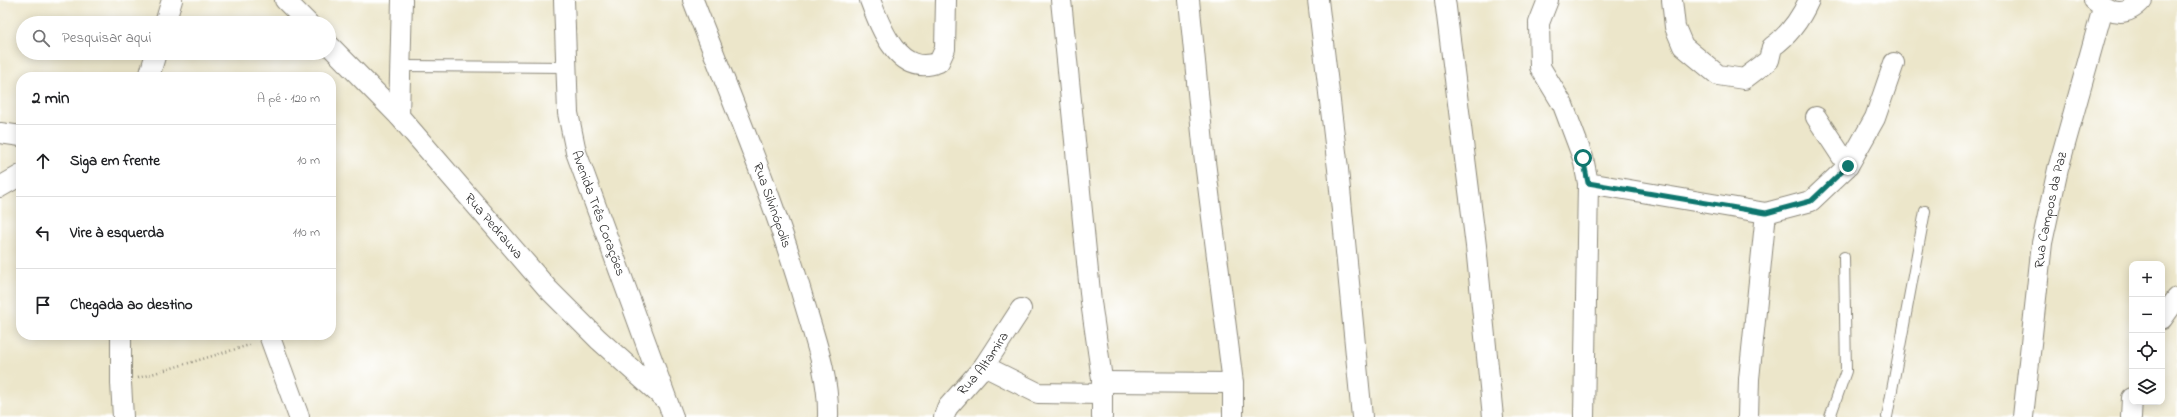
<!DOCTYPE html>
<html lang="pt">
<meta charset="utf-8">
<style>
body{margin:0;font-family:"Indie Flower",sans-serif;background:#f6f6f6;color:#202124}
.controls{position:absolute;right:12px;bottom:12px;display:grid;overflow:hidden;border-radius:8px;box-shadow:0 2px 10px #0003}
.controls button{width:36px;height:36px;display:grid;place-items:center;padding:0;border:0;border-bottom:1px solid #e0e0e0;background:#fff;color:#202124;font:20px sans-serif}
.stop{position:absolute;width:12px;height:12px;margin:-9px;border:3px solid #0f766e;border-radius:50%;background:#fff}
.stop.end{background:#0f766e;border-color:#fff;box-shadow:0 1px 4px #0008}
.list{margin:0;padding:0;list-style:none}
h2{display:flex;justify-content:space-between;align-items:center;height:52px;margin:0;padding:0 16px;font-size:17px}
h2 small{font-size:13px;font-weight:400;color:#757577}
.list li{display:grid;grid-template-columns:26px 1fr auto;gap:12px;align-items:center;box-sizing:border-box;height:72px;padding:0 16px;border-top:1px solid #e0e0e0}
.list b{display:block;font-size:15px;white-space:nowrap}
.list em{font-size:13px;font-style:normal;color:#757577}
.icon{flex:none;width:22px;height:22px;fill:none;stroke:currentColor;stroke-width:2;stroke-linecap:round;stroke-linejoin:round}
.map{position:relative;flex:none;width:2177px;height:417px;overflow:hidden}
.search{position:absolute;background:#fff;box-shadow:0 2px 10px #0003;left:16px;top:16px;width:320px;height:44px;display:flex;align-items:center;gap:10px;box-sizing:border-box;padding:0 14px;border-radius:22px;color:#757577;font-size:15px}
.panel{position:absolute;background:#fff;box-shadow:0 2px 10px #0003;left:16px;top:72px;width:320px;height:268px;border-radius:16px}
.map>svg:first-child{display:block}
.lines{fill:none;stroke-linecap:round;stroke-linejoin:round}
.lane-casing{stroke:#8c887a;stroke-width:12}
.street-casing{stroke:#8c887a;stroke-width:22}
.path{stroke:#8c887a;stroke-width:2.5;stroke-dasharray:1 3;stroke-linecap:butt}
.lane{stroke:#fff;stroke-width:10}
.street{stroke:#fff;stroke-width:20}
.route{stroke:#0f766e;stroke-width:5}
.labels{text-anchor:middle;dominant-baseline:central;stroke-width:3;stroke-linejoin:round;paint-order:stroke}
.street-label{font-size:14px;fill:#2b2b2b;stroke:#fff}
</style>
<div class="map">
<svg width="2177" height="417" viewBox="0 0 2177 417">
<rect width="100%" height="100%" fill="#fff"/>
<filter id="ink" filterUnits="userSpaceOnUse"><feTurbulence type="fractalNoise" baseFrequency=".025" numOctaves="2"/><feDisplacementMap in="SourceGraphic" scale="8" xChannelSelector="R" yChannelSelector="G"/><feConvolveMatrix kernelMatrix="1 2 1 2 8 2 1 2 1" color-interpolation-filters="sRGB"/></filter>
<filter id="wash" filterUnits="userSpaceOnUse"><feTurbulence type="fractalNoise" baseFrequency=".012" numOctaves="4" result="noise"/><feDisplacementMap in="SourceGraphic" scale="16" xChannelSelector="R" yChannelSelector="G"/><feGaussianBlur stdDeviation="0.9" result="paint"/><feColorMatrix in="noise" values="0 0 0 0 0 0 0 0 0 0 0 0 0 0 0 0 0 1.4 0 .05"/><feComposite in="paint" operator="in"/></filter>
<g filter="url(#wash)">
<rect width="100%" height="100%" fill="#ece6ca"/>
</g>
<g filter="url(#ink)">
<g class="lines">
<defs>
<g id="lane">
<path d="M 400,66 L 567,67"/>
<path d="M 1830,417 L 1846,371 L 1844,257"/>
<path d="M 1887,417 L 1925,211"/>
</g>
<g id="street">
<path d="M 285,0 L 308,23"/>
<path id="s1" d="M 564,0 L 568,113 L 576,152 L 673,417"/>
<path id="s2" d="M 693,0 C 732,101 775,201 805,305 C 816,342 829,378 828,417"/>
<path d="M 870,0 C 881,29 899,78 939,62 L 945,49 L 946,0"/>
<path d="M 1061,0 L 1091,302 L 1102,379 L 1102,417"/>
<path d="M 1189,0 L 1204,154 L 1233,383 L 1233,417"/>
<path d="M 1318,0 L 1338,169 L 1362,417"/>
<path d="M 1445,0 L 1476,246 L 1493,417"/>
<path d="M 1548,0 L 1539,23 L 1540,67 L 1563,105 L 1583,158 L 1588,183 L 1766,213 L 1811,201 L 1848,166 L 1875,118 L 1894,63"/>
<path d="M 1672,0 L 1675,27 L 1683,46 L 1718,75 L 1744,79 L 1769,60 L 1772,47 C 1788,36 1801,18 1809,0"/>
<path d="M 2094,0 C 2111,14 2126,18 2142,0"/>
<path d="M 165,23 L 172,0"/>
<path id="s3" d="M 329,45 L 399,116 L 548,289 L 598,339 L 666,400"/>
<path d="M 149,77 L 156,53"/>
<path d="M 399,116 L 402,0"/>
<path d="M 1816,117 L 1848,166"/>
<path d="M 0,133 L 21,136"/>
<path d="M 0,187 L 21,175"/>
<path d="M 2162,319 L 2177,298"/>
<path d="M 121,335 L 121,383 L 123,417"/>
<path d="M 269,335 L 299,417"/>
<path d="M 984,366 L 1038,393 L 1102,394"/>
<path d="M 1102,382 L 1233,383"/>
<path id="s4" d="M 944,417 L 947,408 L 984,366 L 1021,309"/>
<path d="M 1584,417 L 1588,183"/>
<path d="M 1748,417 L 1749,379 L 1766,213"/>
<path id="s5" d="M 2023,417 L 2042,243 L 2058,169 L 2103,8"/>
<path d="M 2131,417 L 2132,398"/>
</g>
</defs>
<use href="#lane" class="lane-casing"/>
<use href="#street" class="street-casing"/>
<path class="path" d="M 138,378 L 253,344"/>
<use href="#lane" class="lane"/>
<use href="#street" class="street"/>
</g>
</g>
<g class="lines" filter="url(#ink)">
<path class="route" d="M 1583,158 L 1588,183 L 1766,213 L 1811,201 L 1848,166"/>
</g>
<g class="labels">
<g class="street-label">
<text stroke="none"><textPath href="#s2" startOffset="220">Rua Silvinópolis</textPath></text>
<text stroke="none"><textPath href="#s5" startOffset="209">Rua Campos da Paz</textPath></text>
<text stroke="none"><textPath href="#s1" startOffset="218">Avenida Três Corações</textPath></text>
<text stroke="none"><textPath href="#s3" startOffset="245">Rua Pedrauva</textPath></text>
<text stroke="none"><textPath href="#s4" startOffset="67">Rua Altamira</textPath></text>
</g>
</g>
</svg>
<div class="controls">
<button>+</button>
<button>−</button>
<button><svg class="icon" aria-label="locate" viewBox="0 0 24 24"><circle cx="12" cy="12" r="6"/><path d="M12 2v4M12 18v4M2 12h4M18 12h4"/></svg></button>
<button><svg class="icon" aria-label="layers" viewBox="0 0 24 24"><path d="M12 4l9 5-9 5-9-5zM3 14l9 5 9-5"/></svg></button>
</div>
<div class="stop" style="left:1583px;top:158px"></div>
<div class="stop end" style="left:1848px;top:166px"></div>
<div class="search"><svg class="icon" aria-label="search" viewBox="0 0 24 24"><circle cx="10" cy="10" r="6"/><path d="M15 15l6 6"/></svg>Pesquisar aqui</div>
<section class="panel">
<h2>2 min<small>A pé · 120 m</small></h2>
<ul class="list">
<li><svg class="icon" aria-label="ahead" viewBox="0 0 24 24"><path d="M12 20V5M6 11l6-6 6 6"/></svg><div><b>Siga em frente</b></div><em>10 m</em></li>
<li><svg class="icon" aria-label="left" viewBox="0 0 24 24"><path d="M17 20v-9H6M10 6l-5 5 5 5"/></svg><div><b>Vire à esquerda</b></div><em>110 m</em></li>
<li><svg class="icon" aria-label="arrive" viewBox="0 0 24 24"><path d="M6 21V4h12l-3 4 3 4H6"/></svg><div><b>Chegada ao destino</b></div></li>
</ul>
</section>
</div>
